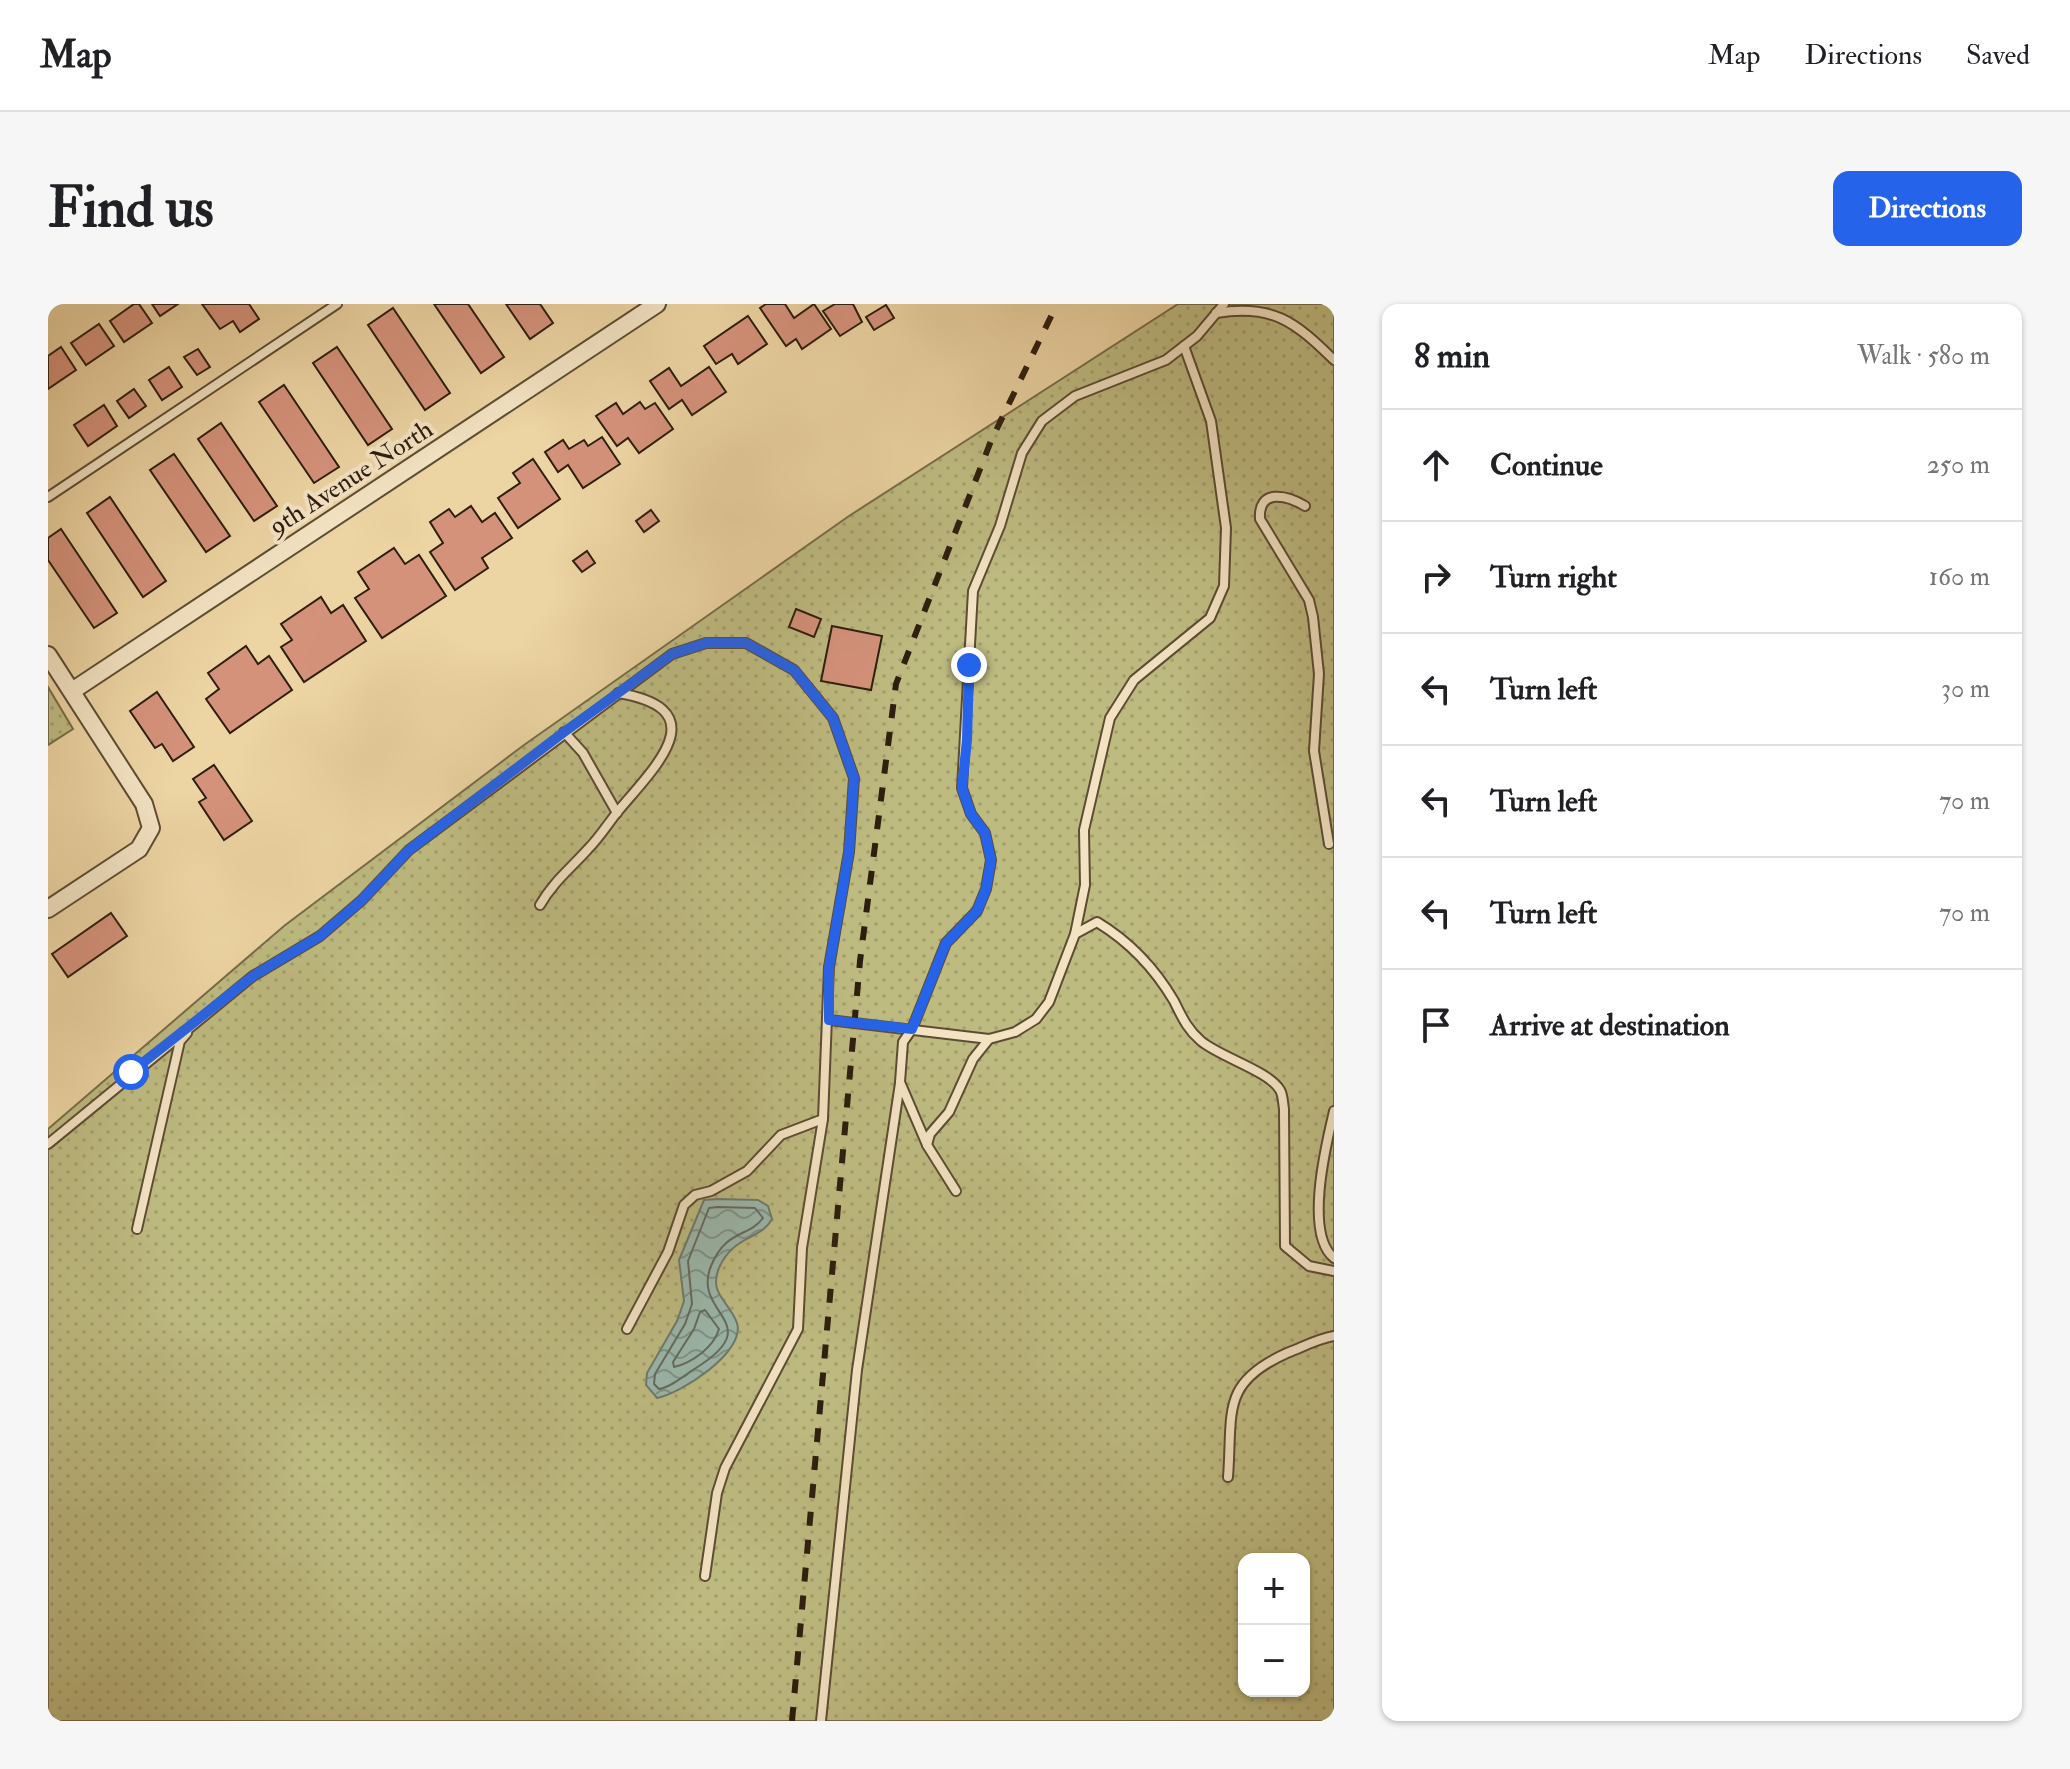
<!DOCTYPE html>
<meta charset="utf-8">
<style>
body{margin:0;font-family:"IM FELL Double Pica",serif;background:#f6f6f6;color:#202124}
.controls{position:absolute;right:24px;bottom:24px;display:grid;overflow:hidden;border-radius:16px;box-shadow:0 2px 6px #0004}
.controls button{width:72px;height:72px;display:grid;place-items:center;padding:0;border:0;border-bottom:2px solid #e0e0e0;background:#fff;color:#202124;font:40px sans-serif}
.stop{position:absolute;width:24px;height:24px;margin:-18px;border:6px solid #2563eb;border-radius:50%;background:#fff}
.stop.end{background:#2563eb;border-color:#fff;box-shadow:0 2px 8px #0008}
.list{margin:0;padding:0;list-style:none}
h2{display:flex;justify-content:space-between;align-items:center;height:104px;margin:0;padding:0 32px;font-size:34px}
h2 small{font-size:26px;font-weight:400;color:#757577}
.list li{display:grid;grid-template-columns:52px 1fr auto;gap:24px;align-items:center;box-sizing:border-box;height:112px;padding:0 32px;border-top:2px solid #e0e0e0}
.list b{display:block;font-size:30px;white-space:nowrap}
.list em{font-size:26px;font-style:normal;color:#757577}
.icon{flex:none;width:44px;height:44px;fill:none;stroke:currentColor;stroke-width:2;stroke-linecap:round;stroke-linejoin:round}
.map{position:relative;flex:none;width:1286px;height:1417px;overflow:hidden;border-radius:16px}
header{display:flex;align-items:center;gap:48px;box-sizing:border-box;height:112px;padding:0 40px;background:#fff;border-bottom:2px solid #e0e0e0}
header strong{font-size:38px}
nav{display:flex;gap:44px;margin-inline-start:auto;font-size:28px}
.intro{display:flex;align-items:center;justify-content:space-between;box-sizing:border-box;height:192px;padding:0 48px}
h1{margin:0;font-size:56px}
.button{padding:20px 36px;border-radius:16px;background:#2563eb;color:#fff;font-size:28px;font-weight:700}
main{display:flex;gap:48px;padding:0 48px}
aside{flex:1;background:#fff;border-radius:16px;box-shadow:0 2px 6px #0004}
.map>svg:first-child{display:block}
.green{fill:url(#green-dots);stroke:#766c48;stroke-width:2;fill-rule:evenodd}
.water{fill:url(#water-waves);stroke:#6e7a6c;stroke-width:2}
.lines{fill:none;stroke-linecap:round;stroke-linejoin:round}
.shore{stroke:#646a5c;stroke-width:2}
.building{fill:#d5927b;stroke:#2d1e0e;stroke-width:2}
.lane-casing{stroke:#5d4c33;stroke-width:12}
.street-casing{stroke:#5d4c33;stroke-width:20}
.lane{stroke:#f3e3c3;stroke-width:8}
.street{stroke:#f3e3c3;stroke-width:16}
.rail{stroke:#2d1e0e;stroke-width:6;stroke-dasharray:14 14;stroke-linecap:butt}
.route{stroke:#2563eb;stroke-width:10}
.labels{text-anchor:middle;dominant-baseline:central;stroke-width:8;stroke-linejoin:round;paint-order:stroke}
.street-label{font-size:26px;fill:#2d1e0e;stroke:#f3e3c3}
</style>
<header>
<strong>Map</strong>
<nav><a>Map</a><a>Directions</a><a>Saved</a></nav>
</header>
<div class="intro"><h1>Find us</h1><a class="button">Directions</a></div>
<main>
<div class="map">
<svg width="1286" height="1417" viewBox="0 0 1286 1417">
<defs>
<pattern id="green-dots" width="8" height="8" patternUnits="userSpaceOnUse" patternTransform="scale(2)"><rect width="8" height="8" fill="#bebb81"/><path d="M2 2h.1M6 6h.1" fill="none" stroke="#a4a06e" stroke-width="1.8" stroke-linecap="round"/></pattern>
<pattern id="water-waves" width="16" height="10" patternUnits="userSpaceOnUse" patternTransform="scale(2)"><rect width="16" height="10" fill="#9ab7ab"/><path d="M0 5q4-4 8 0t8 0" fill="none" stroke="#7e948a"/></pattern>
</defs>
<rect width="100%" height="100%" fill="#edd4a3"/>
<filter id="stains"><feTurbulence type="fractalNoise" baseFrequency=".0025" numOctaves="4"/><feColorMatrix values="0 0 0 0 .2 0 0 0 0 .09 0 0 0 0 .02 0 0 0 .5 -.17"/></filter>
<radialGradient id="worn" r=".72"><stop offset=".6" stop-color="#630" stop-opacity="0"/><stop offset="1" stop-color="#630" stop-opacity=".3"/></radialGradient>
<g class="green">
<path d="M 1130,0 L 1286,0 L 1286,1417 L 0,1417 L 0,825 L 236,622 L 476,441 L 801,212 ZM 1196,1255 L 1256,1255 L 1256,1387 L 1196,1387 Z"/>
<path d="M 0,383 L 25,425 L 0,441 Z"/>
</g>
<path class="water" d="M 670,895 L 710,896 L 720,902 L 724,915 C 713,936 685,931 671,964 C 660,990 682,998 689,1019 C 698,1048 632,1090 609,1094 L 598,1081 L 599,1069 L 629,1017 L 636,997 L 631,956 L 656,896 Z"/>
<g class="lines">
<g class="shore">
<path d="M 670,903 L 707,904 L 715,914 C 700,934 678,925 663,962 C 643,1011 721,1018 648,1064 C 636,1071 624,1083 611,1085 L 606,1080 L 607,1070 L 637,1020 L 644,1000 L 640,957 L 661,904 Z"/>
<path d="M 657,1006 L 671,1025 C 666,1043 644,1059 626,1063 L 625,1058 L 646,1025 L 652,1008 Z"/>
</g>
</g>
<g class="building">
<path d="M 86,0 L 91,0 L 104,19 L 76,38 L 62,17 Z"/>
<path d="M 104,0 L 130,0 L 112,12 Z"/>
<path d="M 154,0 L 201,0 L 211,15 L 192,28 L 185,17 L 172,25 Z"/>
<path d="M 386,0 L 420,0 L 456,53 L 433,69 Z"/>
<path d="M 458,0 L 492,0 L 505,19 L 482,35 Z"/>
<path d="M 718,0 L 737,0 L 746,14 L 766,0 L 783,25 L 754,45 L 748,35 L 738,42 L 712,4 Z"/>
<path d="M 787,0 L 805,0 L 814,18 L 792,32 L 775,7 Z"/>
<path d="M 838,1 L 846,14 L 826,26 L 818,13 Z"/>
<path d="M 345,4 L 402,89 L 377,106 L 320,21 Z"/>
<path d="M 700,12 L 719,40 L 690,60 L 684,50 L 668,60 L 656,42 Z"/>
<path d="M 51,20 L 66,42 L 38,61 L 23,39 Z"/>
<path d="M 13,43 L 28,66 L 0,85 L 0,52 Z"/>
<path d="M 289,43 L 344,125 L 320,141 L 265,59 Z"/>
<path d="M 150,45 L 162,63 L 149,71 L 136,53 Z"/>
<path d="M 121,63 L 134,83 L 114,96 L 101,76 Z"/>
<path d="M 661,63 L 678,88 L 644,111 L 634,96 L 621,105 L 602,77 L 621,64 L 633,82 Z"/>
<path d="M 236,81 L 291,163 L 266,179 L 211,98 Z"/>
<path d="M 86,85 L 98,102 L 81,114 L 69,97 Z"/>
<path d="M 592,98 L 597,105 L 607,99 L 625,125 L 591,149 L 580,134 L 569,142 L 548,112 L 568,99 L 575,110 Z"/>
<path d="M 56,101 L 69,122 L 40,142 L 26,121 Z"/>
<path d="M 173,119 L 229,202 L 206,217 L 150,135 Z"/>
<path d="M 554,133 L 572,160 L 535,184 L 520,161 L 510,168 L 497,148 L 515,136 L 521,145 L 536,136 L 540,142 Z"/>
<path d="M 126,150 L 182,232 L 158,248 L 102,166 Z"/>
<path d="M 485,155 L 512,195 L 470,224 L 450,194 L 472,179 L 465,169 Z"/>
<path d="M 62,193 L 118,277 L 95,293 L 39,209 Z"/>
<path d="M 423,202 L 434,218 L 447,209 L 464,234 L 434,254 L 440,264 L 407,286 L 382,248 L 395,239 L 382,218 L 401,205 L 407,213 Z"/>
<path d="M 603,206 L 611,217 L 596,228 L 588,217 Z"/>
<path d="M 13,225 L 69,309 L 46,324 L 0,256 L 0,234 Z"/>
<path d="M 346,244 L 357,260 L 371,251 L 398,292 L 334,334 L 307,294 L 321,285 L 310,268 Z"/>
<path d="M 539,247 L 547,259 L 534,268 L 525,257 Z"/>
<path d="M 273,293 L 283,309 L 295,301 L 318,337 L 256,378 L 233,343 L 244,336 L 233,320 Z"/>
<path d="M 748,305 L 773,315 L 766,333 L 741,323 Z"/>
<path d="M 784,322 L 834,332 L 823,386 L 773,377 Z"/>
<path d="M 198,342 L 210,360 L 221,352 L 244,386 L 182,429 L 158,395 L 171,385 L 160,369 Z"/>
<path d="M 109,388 L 146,443 L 125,457 L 114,440 L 107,444 L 82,407 Z"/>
<path d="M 166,461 L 204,517 L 176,536 L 151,498 L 158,494 L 145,475 Z"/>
<path d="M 63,609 L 79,632 L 20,673 L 4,650 Z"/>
</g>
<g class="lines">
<defs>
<g id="lane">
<path d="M 1168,9 C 1225,0 1246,17 1286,56"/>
<path d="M 0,193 L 289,0"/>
<path d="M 1257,202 C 1239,191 1210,184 1212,215 L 1261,296 L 1265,313 L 1271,370 L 1266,447 L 1281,540"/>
<path d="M 516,428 L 535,449 L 569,509"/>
<path d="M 492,601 C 505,578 523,564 540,545 C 552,533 561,518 571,506 C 607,463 669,405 570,389"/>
<path d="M 1027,630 L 1037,581 L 1036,526 L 1062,414 L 1086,376 L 1162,314 L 1176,282 L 1178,224 L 1163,117 L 1136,42"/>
<path d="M 781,716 L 941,735 L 967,728 L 988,715 L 1001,698 L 1027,630 L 1049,618 C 1082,638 1106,663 1126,697 C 1134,713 1139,725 1153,737 C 1172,753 1221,767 1232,786 C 1235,791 1235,799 1236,805 L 1237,942 L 1261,962 L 1286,967"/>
<path d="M 1286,807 C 1278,841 1256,930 1286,954"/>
<path d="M 0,840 L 205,672 L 272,632 L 314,596 L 361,546 L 624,350 L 658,339 L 698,339 L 746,366 L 785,414 L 806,474 L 801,548 L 781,663 L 775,815 L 733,831 L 699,867 L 663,887 L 647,891 L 636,901 L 620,948 L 579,1025"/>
<path d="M 879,841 L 852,778 L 855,738 L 864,725 L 898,639 L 929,607 L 938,585 L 943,556 L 937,529 L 923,510 L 914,484 L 925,287 L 952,222 L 974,149 L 994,117 L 1027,92 L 1118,56 L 1149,32 L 1176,0"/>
<path d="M 908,887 L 879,841 L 882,830 L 901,808 L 925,755 L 941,735"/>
<path d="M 89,925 L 132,737 L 139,729"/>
<path d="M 1180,1173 C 1185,1108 1172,1079 1239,1049 C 1255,1043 1269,1035 1286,1032"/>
<path d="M 657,1272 L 669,1189 L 677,1164 L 750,1025 L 754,944 L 775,815"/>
<path d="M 773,1417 L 809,1066 L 852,779"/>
</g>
<g id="street">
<path d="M 0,351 L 96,500 L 103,524 L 91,545 L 0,605"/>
<path d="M 24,387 L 609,0"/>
</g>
</defs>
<use href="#lane" class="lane-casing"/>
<use href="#street" class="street-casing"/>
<use href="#lane" class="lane"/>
<use href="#street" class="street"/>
<path class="rail" d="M 744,1417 L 812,657 L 848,380 L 943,137 L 1009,0"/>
</g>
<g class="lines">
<path class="route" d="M 83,768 L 205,672 L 272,632 L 314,596 L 361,546 L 516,428 L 624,350 L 658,339 L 698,339 L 746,366 L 785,414 L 806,474 L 801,548 L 781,663 L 781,716 L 864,725 L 898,639 L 929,607 L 938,585 L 943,556 L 937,529 L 923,510 L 914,484 L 919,436 L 921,361"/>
</g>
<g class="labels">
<g class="street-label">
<text transform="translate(303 174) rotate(-33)">9th Avenue North</text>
</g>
</g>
<rect width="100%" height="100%" filter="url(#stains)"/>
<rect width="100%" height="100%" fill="url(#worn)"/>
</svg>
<div class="controls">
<button>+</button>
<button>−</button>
</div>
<div class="stop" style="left:83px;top:768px"></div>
<div class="stop end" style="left:921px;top:361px"></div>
</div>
<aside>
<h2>8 min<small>Walk · 580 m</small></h2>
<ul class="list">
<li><svg class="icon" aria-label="ahead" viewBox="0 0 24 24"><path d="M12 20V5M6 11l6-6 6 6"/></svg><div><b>Continue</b></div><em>250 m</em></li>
<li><svg class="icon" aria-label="right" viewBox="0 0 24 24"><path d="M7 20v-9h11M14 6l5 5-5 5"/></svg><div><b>Turn right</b></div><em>160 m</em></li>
<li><svg class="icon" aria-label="left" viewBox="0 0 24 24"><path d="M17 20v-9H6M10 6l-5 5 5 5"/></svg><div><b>Turn left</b></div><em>30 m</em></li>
<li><svg class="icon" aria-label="left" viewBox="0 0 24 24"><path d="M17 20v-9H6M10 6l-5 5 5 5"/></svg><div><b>Turn left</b></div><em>70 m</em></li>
<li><svg class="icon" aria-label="left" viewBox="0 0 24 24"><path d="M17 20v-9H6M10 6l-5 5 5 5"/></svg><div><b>Turn left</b></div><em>70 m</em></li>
<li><svg class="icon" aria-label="arrive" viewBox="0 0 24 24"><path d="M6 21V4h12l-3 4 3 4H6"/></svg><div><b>Arrive at destination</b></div></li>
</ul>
</aside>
</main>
